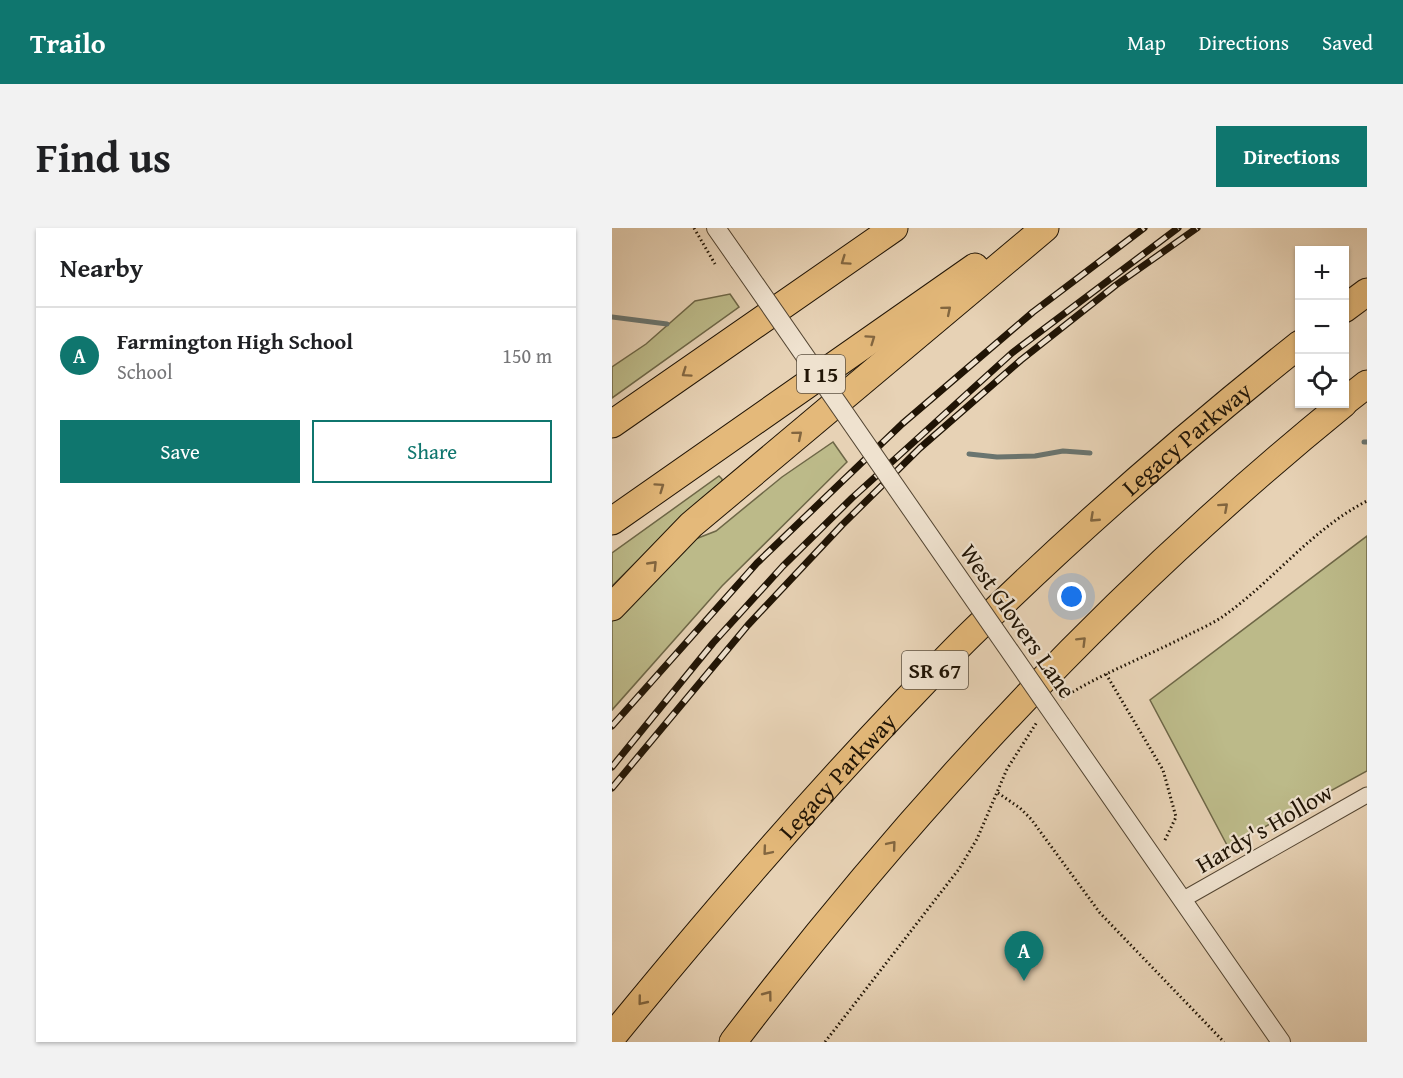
<!DOCTYPE html>
<meta charset="utf-8">
<style>
body{margin:0;font-family:"Gentium Book Plus",serif;background:#f2f2f2;color:#202124}
.controls{position:absolute;right:18px;top:18px;display:grid;overflow:hidden;border-radius:0px;box-shadow:0 2px 4px #0004}
.controls button{width:54px;height:54px;display:grid;place-items:center;padding:0;border:0;border-bottom:2px solid #e0e0e0;background:#fff;color:#202124;font:30px sans-serif}
.you{position:absolute;left:460px;top:369px;width:21px;height:21px;margin:-15px;border:4px solid #fff;border-radius:50%;background:#1a73e8;box-shadow:0 0 0 9px #1a73e833}
.badge{display:grid;place-items:center;width:39px;height:39px;border-radius:50%;background:#0f766e;color:#fff;font-size:20px;font-weight:700}
.pin{position:absolute;translate:-50% -50px;filter:drop-shadow(0 2px 3px #0008)}
.pin::after{content:'';position:absolute;top:32px;width:21px;height:18px;background:inherit;clip-path:polygon(0 0,100% 0,50% 100%)}
.list{margin:0;padding:0;list-style:none}
h2{display:flex;justify-content:space-between;align-items:center;height:78px;margin:0;padding:0 24px;font-size:26px}
h2 small{font-size:20px;font-weight:400;color:#757577}
.list li{display:grid;grid-template-columns:39px 1fr auto;gap:18px;align-items:center;box-sizing:border-box;height:96px;padding:0 24px;border-top:2px solid #e0e0e0}
.list b{display:block;font-size:22px;white-space:nowrap}
.list p{margin:0;font-size:20px;white-space:nowrap;color:#757577}
.list em{font-size:20px;font-style:normal;color:#757577}
.actions{display:flex;gap:12px;padding:18px 24px}
.actions a{flex:1;padding:14px 0;border:2px solid #0f766e;border-radius:0px;text-align:center;font-size:21px;color:#0f766e}
.actions .main{background:#0f766e;color:#fff}
.icon{flex:none;width:33px;height:33px;fill:none;stroke:currentColor;stroke-width:2;stroke-linecap:round;stroke-linejoin:round}
.map{position:relative;flex:none;width:755px;height:814px;overflow:hidden;border-radius:0px}
header{display:flex;align-items:center;gap:36px;box-sizing:border-box;height:84px;padding:0 30px;background:#0f766e;color:#fff}
header strong{font-size:28px}
nav{display:flex;gap:33px;margin-inline-start:auto;font-size:21px}
.intro{display:flex;align-items:center;justify-content:space-between;box-sizing:border-box;height:144px;padding:0 36px}
h1{margin:0;font-size:42px}
.button{padding:15px 27px;border-radius:0px;background:#0f766e;color:#fff;font-size:21px;font-weight:700}
main{display:flex;gap:36px;padding:0 36px}
aside{flex:1;background:#fff;border-radius:0px;box-shadow:0 2px 4px #0004}
.map>svg:first-child{display:block}
.green{fill:#bcba89;stroke:#6e6747;stroke-width:1.5}
.lines{fill:none;stroke-linecap:round;stroke-linejoin:round}
.stream{stroke:#6a7570;stroke-width:5}
.minor-casing{stroke:#524431;stroke-width:17}
.tertiary-casing{stroke:#524431;stroke-width:20}
.motorway-casing{stroke:#201405;stroke-width:29}
.path{stroke:#201405;stroke-width:3;stroke-dasharray:1.5 3;stroke-linecap:butt}
.minor{stroke:#efe2cf;stroke-width:15}
.tertiary{stroke:#efe2cf;stroke-width:18}
.motorway{stroke:#e4b97a;stroke-width:27}
.rail-casing{stroke:#201405;stroke-width:7}
.rail{stroke:#efe2cf;stroke-width:4.5;stroke-dasharray:14;stroke-linecap:butt}
.tertiary-bridge-casing{stroke:#524431;stroke-width:20;stroke-linecap:butt}
.tertiary-bridge{stroke:#efe2cf;stroke-width:18}
.oneway{stroke:#826640}
.labels{text-anchor:middle;dominant-baseline:central;stroke-width:4.5;stroke-linejoin:round;paint-order:stroke}
.shield{fill:#efe2cf;stroke:#5e5242;stroke-width:1.5}
.shield-label{font-size:22px;font-weight:bold;fill:#201405}
.street-label{font-size:24px;fill:#201405;stroke:#efe2cf}
</style>
<header>
<strong>Trailo</strong>
<nav><a>Map</a><a>Directions</a><a>Saved</a></nav>
</header>
<div class="intro"><h1>Find us</h1><a class="button">Directions</a></div>
<main>
<aside>
<h2>Nearby<small></small></h2>
<ul class="list">
<li><span class="badge">A</span><div><b>Farmington High School</b><p>School</p></div><em>150 m</em></li>
</ul>
<div class="actions"><a class="main">Save</a><a>Share</a></div>
</aside>
<div class="map">
<svg width="755" height="814" viewBox="0 0 755 814">
<rect width="100%" height="100%" fill="#e7d2b5"/>
<filter id="stains"><feTurbulence type="fractalNoise" baseFrequency=".00333" numOctaves="4"/><feColorMatrix values="0 0 0 0 .2 0 0 0 0 .09 0 0 0 0 .02 0 0 0 .5 -.17"/></filter>
<radialGradient id="worn" r=".72"><stop offset=".6" stop-color="#630" stop-opacity="0"/><stop offset="1" stop-color="#630" stop-opacity=".3"/></radialGradient>
<g class="green">
<path d="M 118,66 L 127,79 L 0,170 L 0,139 L 34,116 L 83,73 Z"/>
<path d="M 221,214 L 235,234 L 110,358 L 0,482 L 0,392 L 81,312 L 104,303 L 170,249 Z"/>
<path d="M 107,248 L 110,251 L 110,254 L 70,289 L 0,358 L 0,325 Z"/>
<path d="M 755,308 L 755,543 L 616,619 L 538,472 Z"/>
</g>
<g class="lines">
<g class="stream">
<path d="M 0,89 L 55,96"/>
<path d="M 752,214 L 755,214"/>
<path d="M 357,226 L 385,229 L 423,228 L 451,223 L 478,225"/>
</g>
<defs>
<path id="minor" d="M 570,672 L 755,567"/>
<g id="tertiary">
<path d="M 104,0 L 127,33"/>
<path d="M 449,497 L 669,814"/>
</g>
<g id="motorway">
<path d="M 732,81 L 755,64"/>
<path d="M 732,174 L 755,156"/>
<path d="M 0,196 L 282,0"/>
<path d="M 0,293 L 363,39"/>
<path d="M 0,379 L 79,297 L 433,0"/>
<path id="s1" d="M 0,809 C 93,695 189,583 291,476 C 315,451 338,426 363,402 C 466,301 575,206 688,116"/>
<path d="M 121,814 C 300,579 502,362 731,176"/>
</g>
</defs>
<use href="#minor" class="minor-casing"/>
<use href="#tertiary" class="tertiary-casing"/>
<use href="#motorway" class="motorway-casing"/>
<g class="path">
<path d="M 82,0 L 103,36"/>
<path d="M 494,446 L 551,542 L 564,589 L 552,614"/>
<path d="M 449,471 C 490,445 534,429 576,407 C 588,401 602,395 613,387 C 662,352 700,301 755,273"/>
<path d="M 386,565 L 408,580 L 419,591 L 488,685 L 612,814"/>
<path d="M 213,814 L 347,641 L 365,611 L 395,541 L 425,494"/>
</g>
<use href="#minor" class="minor"/>
<use href="#tertiary" class="tertiary"/>
<use href="#motorway" class="motorway"/>
<defs>
<g id="rail">
<path d="M 0,498 L 145,335 L 290,196 L 421,84 L 532,0"/>
<path d="M 0,539 L 101,415 L 171,338 L 240,270 L 400,125 L 566,0"/>
<path d="M 0,560 L 136,397 L 230,297 L 308,220 L 409,132 L 504,57 L 585,0"/>
</g>
</defs>
<use href="#rail" class="rail-casing"/>
<use href="#rail" class="rail"/>
<defs>
<path id="tertiary-bridge" d="M 127,33 L 449,497"/>
</defs>
<use href="#tertiary-bridge" class="tertiary-bridge-casing"/>
<use href="#tertiary-bridge" class="tertiary-bridge"/>
</g>
<defs><path id="oneway-chevron" d="M-2-3.5L2.5 0L-2 3.5" fill="none" stroke-width="1.6" stroke-linecap="round" stroke-linejoin="round" transform="scale(1.5)"/></defs>
<g class="oneway">
<use href="#oneway-chevron" transform="translate(233 33) rotate(145)"/>
<use href="#oneway-chevron" transform="translate(335 82) rotate(-40)"/>
<use href="#oneway-chevron" transform="translate(259 111) rotate(-35)"/>
<use href="#oneway-chevron" transform="translate(74 145) rotate(145)"/>
<use href="#oneway-chevron" transform="translate(186 207) rotate(-40)"/>
<use href="#oneway-chevron" transform="translate(48 259) rotate(-35)"/>
<use href="#oneway-chevron" transform="translate(612 279) rotate(-42)"/>
<use href="#oneway-chevron" transform="translate(482 290) rotate(137)"/>
<use href="#oneway-chevron" transform="translate(41 337) rotate(-46)"/>
<use href="#oneway-chevron" transform="translate(470 413) rotate(-45)"/>
<use href="#oneway-chevron" transform="translate(280 617) rotate(-50)"/>
<use href="#oneway-chevron" transform="translate(155 623) rotate(130)"/>
<use href="#oneway-chevron" transform="translate(156 767) rotate(-53)"/>
<use href="#oneway-chevron" transform="translate(30 773) rotate(129)"/>
</g>
<g class="labels">
<g class="shield">
<rect x="185" y="127" width="48" height="38" rx="4.5"/>
<rect x="290" y="423" width="66" height="38" rx="4.5"/>
</g>
<g class="shield-label">
<text x="209" y="146">I 15</text>
<text x="323" y="442">SR 67</text>
</g>
<g class="street-label">
<text stroke="none"><textPath href="#s1" startOffset="831">Legacy Parkway</textPath></text>
<text transform="translate(406 393) rotate(55)">West Glovers Lane</text>
<text stroke="none"><textPath href="#s1" startOffset="345">Legacy Parkway</textPath></text>
<text transform="translate(652 600) rotate(-30)">Hardy's Hollow</text>
</g>
</g>
<rect width="100%" height="100%" filter="url(#stains)"/>
<rect width="100%" height="100%" fill="url(#worn)"/>
</svg>
<div class="controls">
<button>+</button>
<button>−</button>
<button><svg class="icon" aria-label="locate" viewBox="0 0 24 24"><circle cx="12" cy="12" r="6"/><path d="M12 2v4M12 18v4M2 12h4M18 12h4"/></svg></button>
</div>
<div class="you"></div>
<div class="pin badge" style="left:412px;top:753px">A</div>
</div>
</main>
